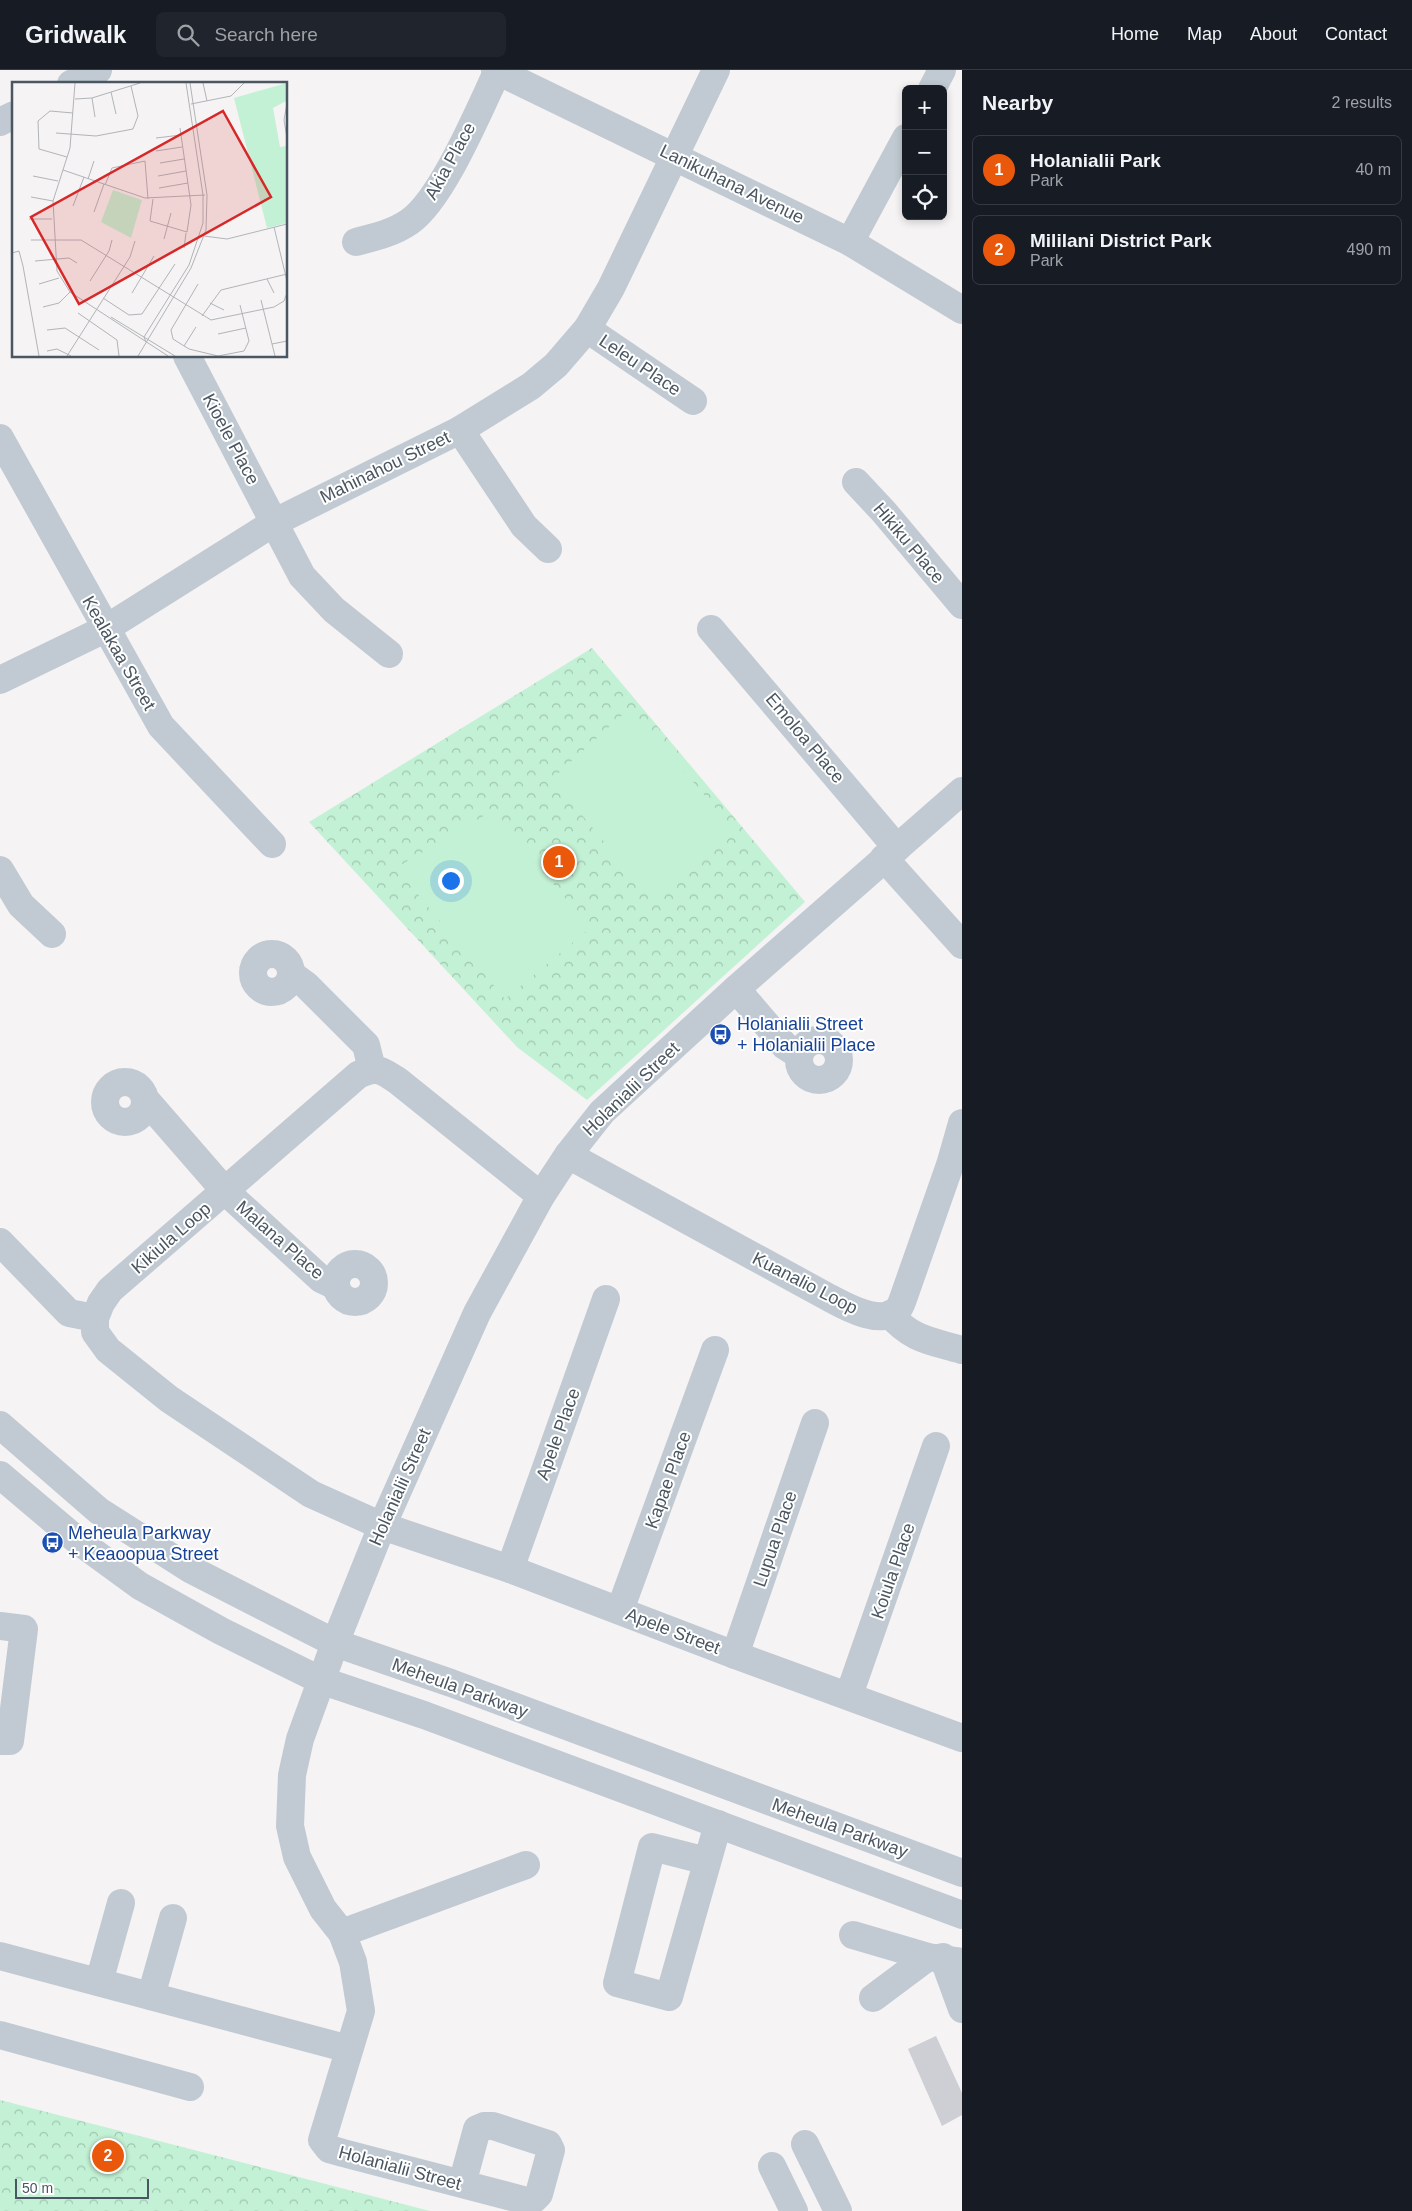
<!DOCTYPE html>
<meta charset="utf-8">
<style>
body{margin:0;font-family:Helvetica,sans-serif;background:#20242c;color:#f1f3f6}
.controls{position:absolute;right:15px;top:15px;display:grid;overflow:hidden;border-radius:8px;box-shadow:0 2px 8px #0003}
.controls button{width:45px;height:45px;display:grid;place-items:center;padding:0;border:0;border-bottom:1px solid #363941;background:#171b24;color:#f1f3f6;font:25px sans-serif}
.scale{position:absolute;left:15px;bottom:12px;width:134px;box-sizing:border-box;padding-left:5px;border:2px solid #4a5661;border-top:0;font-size:14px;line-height:18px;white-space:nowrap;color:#4a5661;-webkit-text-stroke:4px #fff;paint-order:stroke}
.you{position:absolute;left:450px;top:810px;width:18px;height:18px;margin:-12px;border:4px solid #fff;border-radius:50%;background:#1a73e8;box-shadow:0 0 0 8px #1a73e833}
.badge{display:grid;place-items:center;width:32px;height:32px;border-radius:50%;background:#ea580c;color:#fff;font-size:16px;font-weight:700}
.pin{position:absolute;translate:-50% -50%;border:2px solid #fff;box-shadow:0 1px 5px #0006}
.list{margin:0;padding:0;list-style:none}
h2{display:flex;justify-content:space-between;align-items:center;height:65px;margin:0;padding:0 20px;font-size:21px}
h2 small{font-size:16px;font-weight:400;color:#9ea1a6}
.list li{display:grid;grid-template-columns:32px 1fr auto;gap:15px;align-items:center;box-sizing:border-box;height:70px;margin:0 10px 10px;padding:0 10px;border:1px solid #363941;border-radius:8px}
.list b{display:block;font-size:19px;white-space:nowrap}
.list p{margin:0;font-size:16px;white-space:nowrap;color:#9ea1a6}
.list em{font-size:16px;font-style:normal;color:#9ea1a6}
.icon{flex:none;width:28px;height:28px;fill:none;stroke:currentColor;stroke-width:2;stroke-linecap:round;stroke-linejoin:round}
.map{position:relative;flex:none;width:962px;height:2141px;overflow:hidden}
header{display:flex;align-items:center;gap:30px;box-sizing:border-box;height:70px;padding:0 25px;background:#171b24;border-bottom:1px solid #363941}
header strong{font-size:24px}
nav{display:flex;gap:28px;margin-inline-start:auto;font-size:18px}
.search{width:350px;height:45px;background:#20242c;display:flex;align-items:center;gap:12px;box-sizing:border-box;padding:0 18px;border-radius:8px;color:#9ea1a6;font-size:19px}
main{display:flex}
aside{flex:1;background:#171b24}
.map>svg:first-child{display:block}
.forest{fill:url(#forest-crowns)}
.pitch{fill:#c3f1d5}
.building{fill:#cdcfd5}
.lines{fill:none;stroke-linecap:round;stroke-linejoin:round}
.minor{stroke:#c1cad2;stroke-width:28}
.labels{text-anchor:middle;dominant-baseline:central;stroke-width:4;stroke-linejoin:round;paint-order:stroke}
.street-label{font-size:18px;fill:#4a5661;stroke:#fff}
.transit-label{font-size:18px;fill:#164399;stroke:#fff;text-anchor:start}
.inset-road{fill:none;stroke:#b1b4b9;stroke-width:1}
.view{fill:#d62828;fill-opacity:0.15;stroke:#d62828;stroke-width:2.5}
.inset-edge{fill:none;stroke:#4a5661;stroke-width:2.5}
</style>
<header>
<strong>Gridwalk</strong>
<div class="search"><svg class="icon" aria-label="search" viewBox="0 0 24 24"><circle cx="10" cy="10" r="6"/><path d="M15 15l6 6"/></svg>Search here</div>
<nav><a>Home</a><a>Map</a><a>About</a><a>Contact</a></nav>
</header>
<main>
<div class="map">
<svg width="962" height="2141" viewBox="0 0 962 2141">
<defs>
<pattern id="forest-crowns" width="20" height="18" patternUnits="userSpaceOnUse" patternTransform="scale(1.25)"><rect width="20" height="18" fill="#c3f1d5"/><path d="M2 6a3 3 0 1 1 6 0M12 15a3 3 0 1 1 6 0" fill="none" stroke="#a0c6b0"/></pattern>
</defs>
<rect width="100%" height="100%" fill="#f5f3f3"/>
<g class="forest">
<path d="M 592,578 L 805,832 L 587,1030 L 517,977 L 309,752 Z"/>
<path d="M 0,2030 L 430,2141 L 0,2141 Z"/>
</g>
<g class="pitch">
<path d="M 630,638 L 731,756 L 650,827 L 552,709 Z"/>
<path d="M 492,741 L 590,858 L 505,929 L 396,798 Z"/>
</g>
<path class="building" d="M 936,1966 L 962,2023 L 962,2045 L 942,2056 L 908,1979 Z"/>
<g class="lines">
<g class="minor">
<path d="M 495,0 L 850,172 L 962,240"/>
<path d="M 71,14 L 98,0"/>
<path d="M 932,19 L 942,0"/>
<path d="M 0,52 L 14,45"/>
<path d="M 356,172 C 375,167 393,163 409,152 C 442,130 480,38 498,0"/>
<path d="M 850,172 L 906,68"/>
<path d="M 587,259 L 693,331"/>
<path d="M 187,286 L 302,506 L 334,540 L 389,584"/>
<path d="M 460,360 L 524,456 L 548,479"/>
<path d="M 0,368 L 161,656 L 272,774"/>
<path d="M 856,412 L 884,442 L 962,535"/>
<path d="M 711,559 L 897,778"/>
<path d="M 0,610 L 105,559 L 275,452 L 460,360 L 531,316 L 556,295 L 587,259 L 611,218 L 716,0"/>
<path d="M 884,788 L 962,875"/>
<path d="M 0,800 L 21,835 L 52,864"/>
<circle cx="272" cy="903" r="19"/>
<path d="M 291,904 L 306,915 L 366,975 L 372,999"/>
<path d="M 736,919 L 785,976 L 799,985"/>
<circle cx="819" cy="990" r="20"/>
<circle cx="125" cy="1032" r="20"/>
<path d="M 145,1029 L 225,1121 L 321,1209 L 336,1216"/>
<path d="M 568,1085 L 826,1226 C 843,1235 881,1258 898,1239 C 900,1237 902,1232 903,1229 L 950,1095 L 962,1053"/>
<path d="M 541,1126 L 398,1011 C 381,1000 377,996 358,1005 L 110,1220 L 101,1233 L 95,1248 L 95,1262 L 108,1280 L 169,1329 L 311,1424 L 382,1456 L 510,1499 L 735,1585 L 962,1668"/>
<path d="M 0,1172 L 69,1243 L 95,1248"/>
<circle cx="355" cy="1213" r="19"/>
<path d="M 890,1244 C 911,1270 932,1271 962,1280"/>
<path d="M 0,1355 L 99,1441 L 190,1499 L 335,1573 L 451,1613 L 962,1803"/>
<path d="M 0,1405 L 77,1470 L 140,1516 L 221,1561 L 320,1610 L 424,1645 L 962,1845"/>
<path d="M 510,1499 L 606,1229"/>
<path d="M 620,1540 L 715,1280"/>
<path d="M 0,1556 L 24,1559 L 10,1671 L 0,1671"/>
<path d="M 735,1585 L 815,1353"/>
<path d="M 849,1625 L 936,1376"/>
<path d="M 707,1791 L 652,1777 L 617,1913 L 669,1927 L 718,1754"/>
<path d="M 342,1863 L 526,1795"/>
<path d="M 853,1865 L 928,1887 L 962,1892"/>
<path d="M 0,1886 L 349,1979"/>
<path d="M 943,1887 L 962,1939"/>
<path d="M 99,1912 L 121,1833"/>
<path d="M 151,1926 L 173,1848"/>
<path d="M 873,1928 L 928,1887"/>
<path d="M 0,1965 L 190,2017"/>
<path d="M 805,2074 L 838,2141"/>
<path d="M 772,2096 L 794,2141"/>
<path d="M 462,2114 L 477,2059 L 484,2056 L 493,2056 L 548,2074 L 551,2080 L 539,2124 L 534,2129 L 527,2131 L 343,2083 L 329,2079 L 322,2070 L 361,1941 L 353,1892 L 342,1863 L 323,1839 L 297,1787 L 290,1756 L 292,1705 L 300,1669 L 335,1573 L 382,1456 L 477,1243 L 541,1126 L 568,1085 L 602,1042 L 736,919 L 962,721"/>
</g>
</g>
<defs>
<symbol id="bus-disc" viewBox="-11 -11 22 22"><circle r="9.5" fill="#1a4fb4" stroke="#fff"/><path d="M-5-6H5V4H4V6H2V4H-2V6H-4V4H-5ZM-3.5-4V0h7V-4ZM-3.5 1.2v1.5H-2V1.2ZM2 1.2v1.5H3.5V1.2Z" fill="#fff"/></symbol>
</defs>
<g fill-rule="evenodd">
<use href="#bus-disc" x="708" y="952" width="25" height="25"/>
<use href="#bus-disc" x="40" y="1460" width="25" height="25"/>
</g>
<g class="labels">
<g class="street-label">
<text transform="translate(450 91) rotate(-61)">Akia Place</text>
<text transform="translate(732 114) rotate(26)">Lanikuhana Avenue</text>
<text transform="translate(640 295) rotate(34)">Leleu Place</text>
<text transform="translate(231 369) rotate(62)">Kioele Place</text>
<text transform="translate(385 397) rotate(-26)">Mahinahou Street</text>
<text transform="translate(909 473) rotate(50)">Hikiku Place</text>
<text transform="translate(119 583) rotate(60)">Kealakaa Street</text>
<text transform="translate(805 668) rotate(50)">Emoloa Place</text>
<text transform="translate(631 1019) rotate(-44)">Holanialii Street</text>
<text transform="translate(171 1168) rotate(-41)">Kikiula Loop</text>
<text transform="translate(280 1170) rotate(41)">Malana Place</text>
<text transform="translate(805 1213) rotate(27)">Kuanalio Loop</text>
<text transform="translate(558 1364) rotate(-70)">Apele Place</text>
<text transform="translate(668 1410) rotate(-70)">Kapae Place</text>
<text transform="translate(400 1417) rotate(-66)">Holanialii Street</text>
<text transform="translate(775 1469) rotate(-71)">Lupua Place</text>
<text transform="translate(893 1501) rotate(-71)">Koiula Place</text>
<text transform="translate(673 1561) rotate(21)">Apele Street</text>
<text transform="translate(460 1618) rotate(20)">Meheula Parkway</text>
<text transform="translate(840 1758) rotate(20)">Meheula Parkway</text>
<text transform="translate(400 2098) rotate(15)">Holanialii Street</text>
</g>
<g class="transit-label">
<text x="737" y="954">Holanialii Street<tspan x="737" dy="21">+ Holanialii Place</tspan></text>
<text x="68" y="1463">Meheula Parkway<tspan x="68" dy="21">+ Keaoopua Street</tspan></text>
</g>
</g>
<g transform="translate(12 12)">
<rect width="275" height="275" fill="#f5f3f3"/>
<path d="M 275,1 L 274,19 L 261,26 L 268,65 L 275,64 L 275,141 L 255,146 L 222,16 ZM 101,108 L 130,118 L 119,156 L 89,140 Z" fill="#c3f1d5"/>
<path d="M94 128a7 7 0 1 1 14 0a7 7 0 1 1-14 0ZM 114,126 L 125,130 L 119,146 L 109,141 Z" fill="#c3f1d5"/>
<path class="inset-road" d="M 63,1 L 58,66 L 41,119 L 45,189 L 58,210 L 156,274M 191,1 L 195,19M 99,10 L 104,32M 80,16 L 83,35M 63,17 L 80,16 L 128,1M 179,22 L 219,14 L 232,1M 275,22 L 272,38 L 275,56M 44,51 L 84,54 L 121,47 L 126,34 L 119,4M 144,56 L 169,53M 144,69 L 170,65M 55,75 L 27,67 L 26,39 L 38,29 L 61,31M 148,81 L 172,77M 51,88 L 133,116 L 193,113M 21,94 L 46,99M 146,94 L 174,89M 76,97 L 82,79M 93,103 L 100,86 L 133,79 L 136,117M 147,106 L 176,101M 19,115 L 41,119M 141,117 L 138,139 L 175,150 L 179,123 L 168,46M 61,124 L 72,95M 82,130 L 92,102M 17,137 L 40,137M 262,145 L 275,199M 192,154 L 215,157 L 275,142M 152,157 L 159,131M 19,158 L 69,158 L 199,238 L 262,225 L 272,219 L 275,211M 172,166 L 174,151M 0,171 L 7,169 L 11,184 L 27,274M 23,179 L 57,176 L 65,181M 255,197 L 262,211M 78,199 L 97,169 L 100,158M 27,202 L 47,196M 186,202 L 159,248 L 161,257 L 177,267 L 206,274 L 232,269 L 237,259 L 228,223M 120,211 L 142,174M 91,216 L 117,233 L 130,232 L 163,182M 249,218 L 263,274M 198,221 L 212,228M 31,225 L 47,221 L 58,210M 66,231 L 105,258 L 107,274M 190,234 L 209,208 L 275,192M 99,235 L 163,274M 35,248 L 53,246 L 87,268M 206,252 L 234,246M 134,260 L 132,255 L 177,183 L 191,141 L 191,113 L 174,1M 260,262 L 275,259M 172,264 L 184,245M 35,269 L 45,267 L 59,274M 55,274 L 118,175 L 123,159M 126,274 L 179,186 L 194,148 L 195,113 L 178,1"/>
<path class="view" d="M 211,29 L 259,115 L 67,222 L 19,135 Z"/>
<rect width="275" height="275" class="inset-edge"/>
</g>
</svg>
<div class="controls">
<button>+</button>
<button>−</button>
<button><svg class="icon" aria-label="locate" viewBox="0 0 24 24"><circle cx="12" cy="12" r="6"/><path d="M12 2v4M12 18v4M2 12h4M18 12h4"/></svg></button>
</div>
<div class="scale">50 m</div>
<div class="you"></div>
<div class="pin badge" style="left:559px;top:792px">1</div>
<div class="pin badge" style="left:108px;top:2086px">2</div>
</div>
<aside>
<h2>Nearby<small>2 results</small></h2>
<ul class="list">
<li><span class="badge">1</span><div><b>Holanialii Park</b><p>Park</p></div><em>40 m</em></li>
<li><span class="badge">2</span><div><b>Mililani District Park</b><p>Park</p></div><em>490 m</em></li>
</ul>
</aside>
</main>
